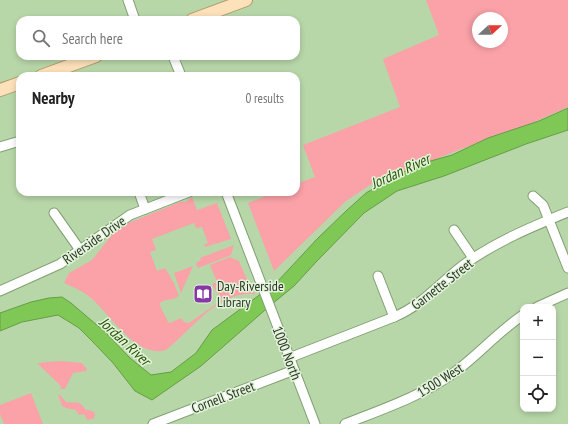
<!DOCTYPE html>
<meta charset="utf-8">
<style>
body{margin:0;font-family:"PT Sans Narrow",sans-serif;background:#f6f6f6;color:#222}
.controls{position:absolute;right:12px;bottom:12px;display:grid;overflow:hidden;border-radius:8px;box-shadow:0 2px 6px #0003}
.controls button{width:36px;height:36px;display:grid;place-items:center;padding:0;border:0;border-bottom:1px solid #e0e0e0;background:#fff;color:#222;font:20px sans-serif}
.compass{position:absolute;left:472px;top:12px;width:36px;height:36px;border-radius:50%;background:#fff;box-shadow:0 2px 6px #0003;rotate:69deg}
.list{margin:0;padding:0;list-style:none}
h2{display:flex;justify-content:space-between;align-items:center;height:52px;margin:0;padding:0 16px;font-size:17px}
h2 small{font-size:13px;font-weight:400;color:#767676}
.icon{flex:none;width:22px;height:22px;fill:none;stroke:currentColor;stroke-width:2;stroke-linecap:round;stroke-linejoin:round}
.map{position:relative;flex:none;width:568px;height:424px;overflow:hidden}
.search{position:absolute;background:#fff;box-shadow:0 2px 6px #0003;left:16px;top:16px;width:284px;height:44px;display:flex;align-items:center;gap:10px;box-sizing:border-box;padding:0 14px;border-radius:12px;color:#767676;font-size:15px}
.panel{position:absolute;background:#fff;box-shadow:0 2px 6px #0003;left:16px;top:72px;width:284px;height:124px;border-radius:12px}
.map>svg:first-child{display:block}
.green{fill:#faa2a8;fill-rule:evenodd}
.water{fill:#80c855;stroke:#669c46}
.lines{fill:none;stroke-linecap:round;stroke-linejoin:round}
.minor-casing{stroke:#829f73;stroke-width:11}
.major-casing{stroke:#b29869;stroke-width:14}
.minor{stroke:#fff;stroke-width:9}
.major{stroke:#fde1bb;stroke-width:12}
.labels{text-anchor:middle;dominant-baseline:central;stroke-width:3;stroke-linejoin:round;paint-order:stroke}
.street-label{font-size:14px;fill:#2a3724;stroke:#e3f3db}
.poi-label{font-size:14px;fill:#2a3724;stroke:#e3f3db;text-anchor:start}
.water-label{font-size:15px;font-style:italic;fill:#265300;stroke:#e3f3db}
</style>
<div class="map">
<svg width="568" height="424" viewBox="0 0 568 424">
<rect width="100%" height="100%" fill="#b8d7a9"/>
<g class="green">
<path d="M 426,0 L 568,0 L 568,107 L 525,126 L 490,138 L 373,183 L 346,201 L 274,271 L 248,203 L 276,192 L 296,192 L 296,184 L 315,177 L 303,145 L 400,107 L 383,59 L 439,35 ZM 478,18 L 502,18 L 502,42 L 478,42 Z"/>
<path d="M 192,197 L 197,210 L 217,203 L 231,239 L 205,247 L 204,245 L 208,243 L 202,227 L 196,228 L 194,223 L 152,239 L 156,250 L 150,252 L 157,271 L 165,268 L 170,276 L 172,281 L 173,281 L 179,296 C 173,301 166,298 160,303 C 160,310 166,315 168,322 L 170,323 L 181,318 L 184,322 L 189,323 L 222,300 L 221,296 L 216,292 L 212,284 L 217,282 L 210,265 L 230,257 L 239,261 L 248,282 L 255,294 C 217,291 193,329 166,350 C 136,359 111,315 91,298 C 83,291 73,287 64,283 L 69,273 L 92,260 L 112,235 L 126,224 L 180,202 L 186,202 Z"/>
<path d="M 234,245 L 231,255 L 198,268 L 196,265 L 197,262 L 201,260 L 200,258 Z"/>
<path d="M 193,266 L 181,293 L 174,273 Z"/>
<path d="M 60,361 L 82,363 L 87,369 L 86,371 L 73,373 L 65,389 L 60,389 L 61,386 L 37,363 Z"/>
<path d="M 31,393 L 43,424 L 4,424 L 0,414 L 0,405 Z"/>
<path d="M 58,394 L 60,395 L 66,402 C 76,404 79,399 86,410 L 89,410 L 94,412 L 95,416 L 93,419 L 87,420 L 84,414 L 79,415 L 76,410 L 66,408 L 62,406 Z"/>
</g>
<path class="water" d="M 568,108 L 568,130 L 526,144 L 444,176 L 397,191 L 364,213 L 317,261 L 294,286 L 272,304 L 201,366 L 152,400 L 135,391 L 113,363 L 93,342 L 79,328 L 58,315 L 22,322 L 0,331 L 0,313 L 31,302 L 49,298 L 62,297 L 71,303 L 105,332 L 130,358 L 151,375 L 171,372 L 196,353 L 212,330 L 277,282 L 317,239 L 346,211 L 366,193 L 393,177 L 420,164 L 452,155 L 488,138 L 539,121 Z"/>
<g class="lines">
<defs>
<g id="minor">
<path d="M 128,0 L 135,20"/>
<path d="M 173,56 L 181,76"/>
<path d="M 0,147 L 20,141"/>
<path d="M 139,192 L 145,209"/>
<path d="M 226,192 L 315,424"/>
<path d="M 533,196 L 543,205 L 568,268"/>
<path d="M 54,213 L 80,250"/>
<path d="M 454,230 L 473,258"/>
<path d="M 378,276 L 394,317"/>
<path d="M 0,291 L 60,264 L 130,215 L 189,192"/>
<path d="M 537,307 L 568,293"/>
<path d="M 289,358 L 394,317 C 421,306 439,284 462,266 C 495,242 531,227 568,212"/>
<path d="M 153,424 L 294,370"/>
<path d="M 345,424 C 383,409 422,396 455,372 C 479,354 498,332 523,315"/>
</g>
<g id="major">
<path d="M 192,20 L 246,0"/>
<path d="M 41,76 L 96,56"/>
<path d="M 0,90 L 20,83"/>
</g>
</defs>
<use href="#minor" class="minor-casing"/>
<use href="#major" class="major-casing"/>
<use href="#minor" class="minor"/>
<use href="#major" class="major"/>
</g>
<defs>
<symbol id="library-square" viewBox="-11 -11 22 22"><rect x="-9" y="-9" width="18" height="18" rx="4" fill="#8837a6" stroke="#e3f3db"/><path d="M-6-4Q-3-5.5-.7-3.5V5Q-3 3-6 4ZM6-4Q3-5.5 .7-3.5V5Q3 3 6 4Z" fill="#fff"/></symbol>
</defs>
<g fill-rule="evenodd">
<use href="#library-square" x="192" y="283" width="22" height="22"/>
</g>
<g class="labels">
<g class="street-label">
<text transform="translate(94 240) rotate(-35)">Riverside Drive</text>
<text transform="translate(442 284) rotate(-38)">Garnette Street</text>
<text transform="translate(287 353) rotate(69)">1000 North</text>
<text transform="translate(440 380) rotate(-32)">1500 West</text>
<text transform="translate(223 397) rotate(-21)">Cornell Street</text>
</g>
<g class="poi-label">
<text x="217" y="286">Day-Riverside<tspan x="217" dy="16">Library</tspan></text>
</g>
<g class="water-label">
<text transform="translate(400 171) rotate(-25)">Jordan River</text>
<text transform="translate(125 341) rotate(43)">Jordan River</text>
</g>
</g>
</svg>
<div class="controls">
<button>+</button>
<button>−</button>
<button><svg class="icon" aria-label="locate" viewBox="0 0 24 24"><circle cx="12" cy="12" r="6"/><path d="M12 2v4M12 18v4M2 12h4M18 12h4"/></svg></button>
</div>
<svg class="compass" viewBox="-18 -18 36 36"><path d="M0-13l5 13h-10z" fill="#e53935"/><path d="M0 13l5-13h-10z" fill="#767676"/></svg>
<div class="search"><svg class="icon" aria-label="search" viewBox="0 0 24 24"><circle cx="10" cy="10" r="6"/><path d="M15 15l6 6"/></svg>Search here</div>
<section class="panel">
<h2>Nearby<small>0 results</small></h2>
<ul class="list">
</ul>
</section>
</div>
